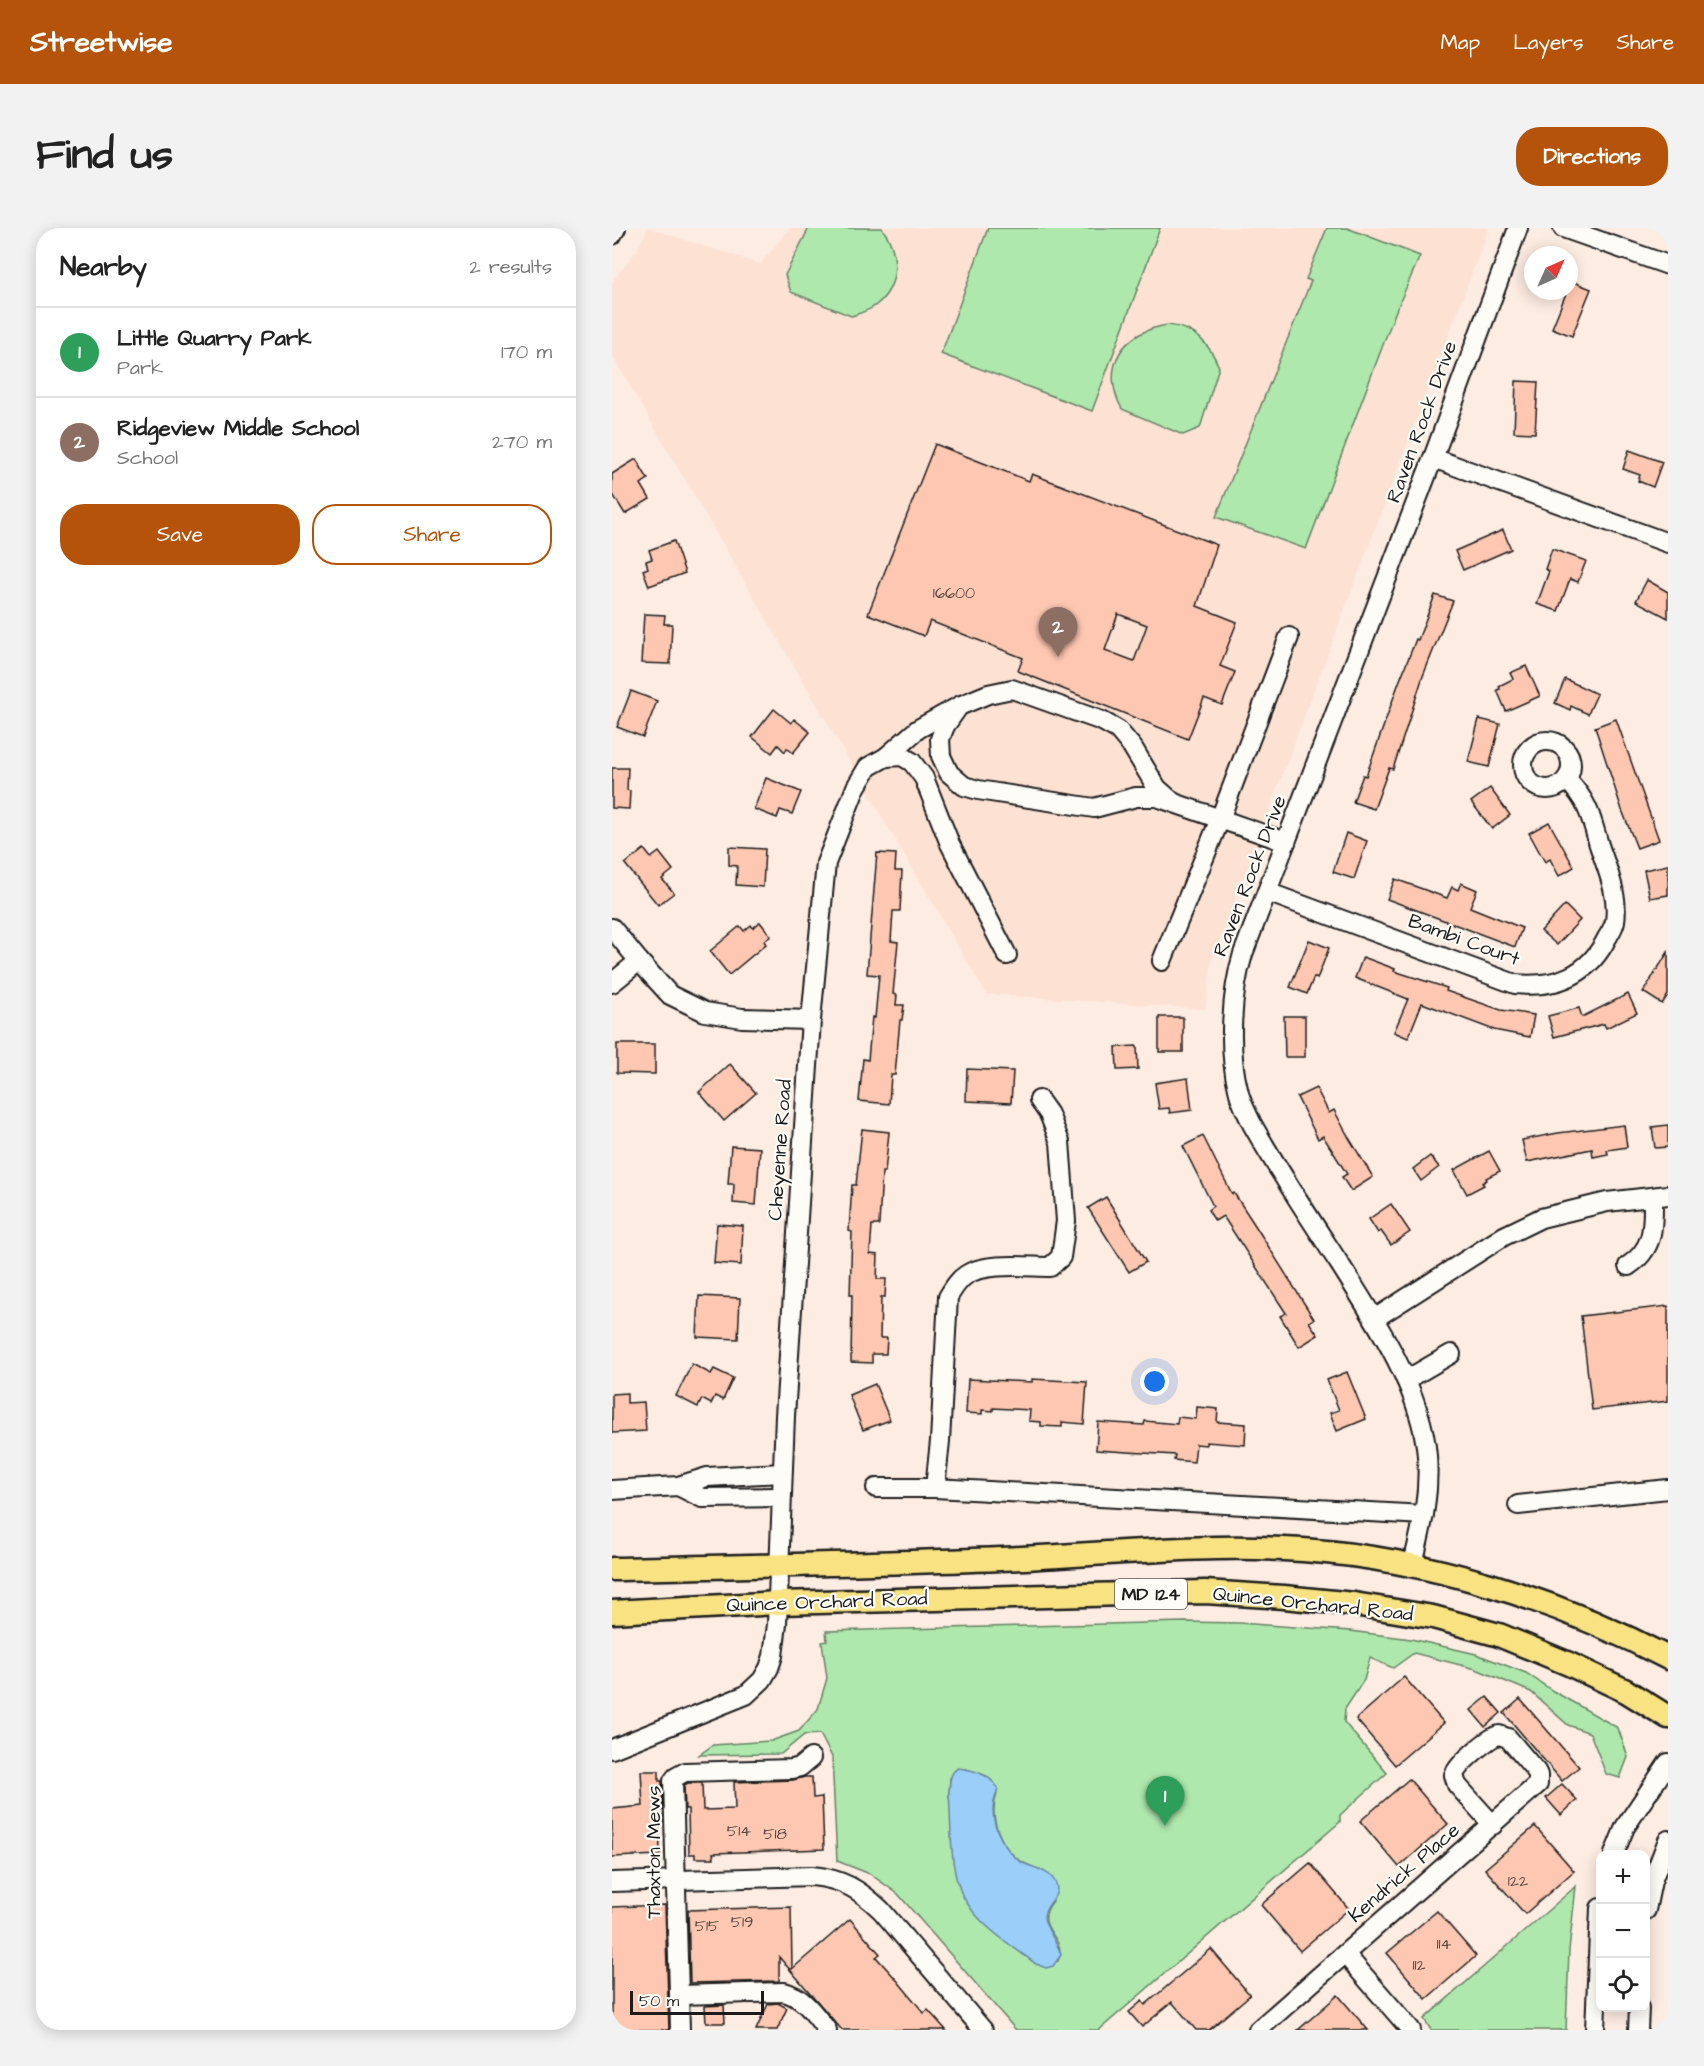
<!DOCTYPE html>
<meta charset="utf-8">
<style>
body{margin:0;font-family:"Architects Daughter",sans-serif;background:#f2f2f2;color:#222}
.controls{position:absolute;right:18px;bottom:18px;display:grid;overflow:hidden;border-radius:12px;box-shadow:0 3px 15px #0003}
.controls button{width:54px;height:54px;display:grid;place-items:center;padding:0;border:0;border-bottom:2px solid #e0e0e0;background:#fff;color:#222;font:30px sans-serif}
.compass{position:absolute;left:912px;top:18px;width:54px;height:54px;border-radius:50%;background:#fff;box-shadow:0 3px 15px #0003;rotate:45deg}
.scale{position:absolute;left:18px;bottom:15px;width:134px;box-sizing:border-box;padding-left:6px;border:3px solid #1c1c1c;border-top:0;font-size:16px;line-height:21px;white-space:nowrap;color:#1c1c1c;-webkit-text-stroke:4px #fdfcf7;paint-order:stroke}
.you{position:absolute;left:543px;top:1154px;width:21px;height:21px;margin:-15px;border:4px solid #fff;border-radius:50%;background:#1a73e8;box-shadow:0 0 0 9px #1a73e833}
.badge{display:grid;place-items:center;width:39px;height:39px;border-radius:50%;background:#b45309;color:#fff;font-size:20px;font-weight:700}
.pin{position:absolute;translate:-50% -50px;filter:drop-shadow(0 2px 3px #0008)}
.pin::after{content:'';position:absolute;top:32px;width:21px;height:18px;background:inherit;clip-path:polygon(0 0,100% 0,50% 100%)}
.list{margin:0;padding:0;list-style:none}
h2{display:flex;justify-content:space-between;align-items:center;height:78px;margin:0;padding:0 24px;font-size:26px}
h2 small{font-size:20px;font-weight:400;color:#767676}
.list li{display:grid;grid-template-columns:39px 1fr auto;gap:18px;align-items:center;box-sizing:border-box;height:90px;padding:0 24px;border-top:2px solid #e0e0e0}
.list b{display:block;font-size:22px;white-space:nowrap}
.list p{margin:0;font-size:20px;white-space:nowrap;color:#767676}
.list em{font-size:20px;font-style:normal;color:#767676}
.actions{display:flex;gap:12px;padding:18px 24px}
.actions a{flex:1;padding:14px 0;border:2px solid #b45309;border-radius:24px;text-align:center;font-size:21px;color:#b45309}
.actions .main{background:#b45309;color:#fff}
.icon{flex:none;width:33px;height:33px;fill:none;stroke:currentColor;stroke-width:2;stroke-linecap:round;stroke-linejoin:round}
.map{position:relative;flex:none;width:1056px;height:1802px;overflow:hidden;border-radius:24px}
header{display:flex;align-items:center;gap:36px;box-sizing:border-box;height:84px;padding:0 30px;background:#b45309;color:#fff}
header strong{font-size:28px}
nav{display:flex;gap:33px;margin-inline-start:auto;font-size:21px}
.intro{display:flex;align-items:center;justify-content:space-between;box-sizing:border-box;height:144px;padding:0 36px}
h1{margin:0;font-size:42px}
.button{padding:15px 27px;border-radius:24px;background:#b45309;color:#fff;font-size:21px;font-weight:700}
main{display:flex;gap:36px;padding:0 36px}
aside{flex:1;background:#fff;border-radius:24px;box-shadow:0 3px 15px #0003}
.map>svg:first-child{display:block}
.built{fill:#fde1d3}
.green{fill:#aee8ad;stroke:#658264;stroke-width:1.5;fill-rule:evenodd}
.water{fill:#9bcef9;stroke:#6887a1;stroke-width:1.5}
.building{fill:#fec7b1;stroke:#1c1c1c;stroke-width:1.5;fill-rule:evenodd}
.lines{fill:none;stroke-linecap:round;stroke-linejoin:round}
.minor-casing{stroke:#1c1c1c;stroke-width:22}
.major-casing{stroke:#1c1c1c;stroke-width:27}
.minor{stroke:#fdfcf7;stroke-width:18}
.major{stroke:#f8e281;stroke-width:22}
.labels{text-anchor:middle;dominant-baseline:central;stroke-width:4.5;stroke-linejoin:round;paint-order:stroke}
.number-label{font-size:16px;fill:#544741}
.shield{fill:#fdfcf7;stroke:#605f5e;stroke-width:1.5}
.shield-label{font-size:18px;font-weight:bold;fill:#1c1c1c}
.street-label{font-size:20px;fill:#1c1c1c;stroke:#fdfcf7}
</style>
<header>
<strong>Streetwise</strong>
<nav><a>Map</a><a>Layers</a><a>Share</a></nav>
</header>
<div class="intro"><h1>Find us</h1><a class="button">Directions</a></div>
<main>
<aside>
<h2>Nearby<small>2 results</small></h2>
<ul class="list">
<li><span class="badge" style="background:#2e9e5b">1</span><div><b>Little Quarry Park</b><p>Park</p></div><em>170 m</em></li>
<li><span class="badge" style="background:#8d6e63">2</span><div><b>Ridgeview Middle School</b><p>School</p></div><em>270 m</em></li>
</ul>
<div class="actions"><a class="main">Save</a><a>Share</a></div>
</aside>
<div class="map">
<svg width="1056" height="1802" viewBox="0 0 1056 1802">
<rect width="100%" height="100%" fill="#fdece2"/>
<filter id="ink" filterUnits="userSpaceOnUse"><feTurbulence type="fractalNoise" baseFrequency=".0167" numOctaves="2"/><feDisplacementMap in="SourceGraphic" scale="12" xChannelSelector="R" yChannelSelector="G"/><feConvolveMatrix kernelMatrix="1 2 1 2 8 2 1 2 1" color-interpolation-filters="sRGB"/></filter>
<g filter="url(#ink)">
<path class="built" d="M 36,0 L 148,36 L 178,0 L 877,0 L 600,732 L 593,781 L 374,766 L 0,127 L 0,54 L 25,22 Z"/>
<g class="green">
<path d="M 197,0 L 270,0 C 287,23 289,57 264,77 C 257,83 248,85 239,88 L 179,64 L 173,47 Z"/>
<path d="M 376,0 L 548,0 L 480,183 L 329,126 Z"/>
<path d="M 715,0 L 735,0 L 808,28 L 783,85 L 694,321 L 604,289 L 699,53 L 694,51 Z"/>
<path d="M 556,97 C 583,100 597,115 607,139 L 588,200 L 571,207 L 510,181 C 487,139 511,103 556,97 Z"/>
<path d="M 573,1394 L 627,1395 L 738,1403 L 799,1411 L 864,1426 L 914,1445 L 941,1463 L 1006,1500 L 1016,1529 L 1008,1550 L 994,1546 L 978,1505 L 956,1497 L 919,1464 L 864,1441 L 802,1425 L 781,1440 L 758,1430 L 752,1452 L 733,1481 L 732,1494 L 775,1545 L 728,1587 L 728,1594 L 487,1802 L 404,1802 L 286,1666 L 258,1646 L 225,1633 L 220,1529 L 208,1506 L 192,1507 L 169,1526 L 87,1527 L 101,1517 L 159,1513 L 187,1503 L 206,1481 L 215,1450 L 210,1414 L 215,1413 L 214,1403 ZM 354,1541 L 375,1548 L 385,1566 C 376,1589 389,1622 410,1634 C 417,1638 425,1641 432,1644 L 441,1673 C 418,1701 457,1708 446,1733 L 424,1736 L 372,1695 L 345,1654 L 337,1565 L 338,1550 Z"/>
<path d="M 964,1658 L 957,1722 L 954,1802 L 819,1802 L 812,1791 Z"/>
</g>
<path class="water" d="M 346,1540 C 362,1542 377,1546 386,1560 C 384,1567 381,1575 381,1582 C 381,1601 394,1624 409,1634 C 420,1640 439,1642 444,1656 C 449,1669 432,1677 432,1689 C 433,1701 446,1714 449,1727 L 441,1738 L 434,1740 L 424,1736 C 395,1714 355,1691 345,1653 C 338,1629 339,1591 337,1565 C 338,1555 337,1545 346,1540 Z"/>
<g class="building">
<path d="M 959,53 L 979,61 L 960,108 L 940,100 L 955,63 L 957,63 Z"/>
<path d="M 904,153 L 926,154 L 923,205 L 902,204 Z"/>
<path d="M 323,216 L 417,253 L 420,246 L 605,317 L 585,378 L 625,394 L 608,438 L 623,444 L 610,477 L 592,470 L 576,511 L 406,443 L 411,430 L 318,393 L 312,408 L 256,386 ZM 506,386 L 535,397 L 522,433 L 493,422 Z"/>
<path d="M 1017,222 L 1050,234 L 1041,259 L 1026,253 L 1028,247 L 1011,241 Z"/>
<path d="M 24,231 L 36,251 L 29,256 L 38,271 L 13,286 L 0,265 L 0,246 Z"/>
<path d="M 891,302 L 899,321 L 851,342 L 843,323 Z"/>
<path d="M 62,313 L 73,345 L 37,358 L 31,342 L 36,340 L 34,333 L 40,331 L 37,322 Z"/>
<path d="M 940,321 L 974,333 L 966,354 L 958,351 L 946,383 L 925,376 L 937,343 L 933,341 Z"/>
<path d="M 1035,352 L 1056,364 L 1056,390 L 1024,373 Z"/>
<path d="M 823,367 L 841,373 L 811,448 L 781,541 L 777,540 L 762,581 L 741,574 L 751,547 L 754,548 L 786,457 L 804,411 L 806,412 Z"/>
<path d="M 32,386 L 53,387 L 52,396 L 60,396 L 58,436 L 29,435 Z"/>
<path d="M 914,438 L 928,468 L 894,483 L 885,462 L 888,461 L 887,458 L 901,451 L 898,445 Z"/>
<path d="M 953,451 L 985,466 L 976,486 L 959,478 L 958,482 L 943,475 Z"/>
<path d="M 19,463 L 45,473 L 31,509 L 5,499 Z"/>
<path d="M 162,481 L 179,495 L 182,491 L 198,504 L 181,525 L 175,520 L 173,524 L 166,517 L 160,525 L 140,509 Z"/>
<path d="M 867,491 L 888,496 L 877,539 L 856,534 Z"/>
<path d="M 1004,491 L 1047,612 L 1025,620 L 1010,582 L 983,499 Z"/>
<path d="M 0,540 L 16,540 L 15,562 L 18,563 L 17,581 L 0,580 Z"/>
<path d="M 154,550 L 189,564 L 180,586 L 168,582 L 165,590 L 142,581 Z"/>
<path d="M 878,560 L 898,587 L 880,601 L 859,574 Z"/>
<path d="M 937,594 L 962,639 L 947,648 L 938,631 L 933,634 L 917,605 Z"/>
<path d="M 734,605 L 755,613 L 742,651 L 721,644 Z"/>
<path d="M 117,619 L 153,621 L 151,659 L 124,657 L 125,638 L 117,637 Z"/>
<path d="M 32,621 L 39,630 L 47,624 L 61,642 L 50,651 L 62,665 L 46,677 L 13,636 Z"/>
<path d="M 265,625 L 284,626 L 283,643 L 290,643 L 288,683 L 281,683 L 279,713 L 286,714 L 281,766 L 285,767 L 284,777 L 292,777 L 290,792 L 288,792 L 283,847 L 279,847 L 277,876 L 247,873 L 251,831 L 256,832 L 260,789 L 263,790 L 267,747 L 255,746 Z"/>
<path d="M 1056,637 L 1056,667 L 1038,670 L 1032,642 Z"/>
<path d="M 783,651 L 835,670 L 840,659 L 846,662 L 849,655 L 865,662 L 858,679 L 910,700 L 903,719 L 775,671 Z"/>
<path d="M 953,677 L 968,692 L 945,717 L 929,703 Z"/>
<path d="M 148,694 L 159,708 L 152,713 L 154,716 L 117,747 L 98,723 L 128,698 L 132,703 L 139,697 L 141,700 Z"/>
<path d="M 697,712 L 717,720 L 705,751 L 702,749 L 695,766 L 678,759 Z"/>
<path d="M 1056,724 L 1056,767 L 1050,776 L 1031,764 Z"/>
<path d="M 751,729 L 783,741 L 782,743 L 835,760 L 834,763 L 889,782 L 922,787 L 918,809 L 882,802 L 810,775 L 796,810 L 782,804 L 796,771 L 743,750 Z"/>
<path d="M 1016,766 L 1025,785 L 994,800 L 992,796 L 942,809 L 936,788 L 967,780 L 970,789 Z"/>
<path d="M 672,788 L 693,788 L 693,829 L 673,829 Z"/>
<rect x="547" y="789" width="24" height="35"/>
<path d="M 5,816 L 43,816 L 43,846 L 5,845 Z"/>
<path d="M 525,818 L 526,841 L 505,842 L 504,819 Z"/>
<path d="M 118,836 L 144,865 L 112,893 L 87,864 Z"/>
<path d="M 355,841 L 401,843 L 399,875 L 354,873 Z"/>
<path d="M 576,850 L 580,882 L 558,885 L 557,880 L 547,881 L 543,855 Z"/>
<path d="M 704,860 L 717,885 L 722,882 L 737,910 L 761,949 L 739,963 L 730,949 L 735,946 L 711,908 L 706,911 L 685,869 Z"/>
<path d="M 1012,897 L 1015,919 L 995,922 L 996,926 L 981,929 L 980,921 L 915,934 L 910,912 L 946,905 Z"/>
<path d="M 1056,897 L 1056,919 L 1043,920 L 1040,899 Z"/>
<path d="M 250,901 L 277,904 L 273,944 L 270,944 L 267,997 L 260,997 L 258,1026 L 266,1027 L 265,1051 L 274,1051 L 273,1069 L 269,1069 L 268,1110 L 275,1110 L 274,1126 L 260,1126 L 260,1135 L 239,1134 L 240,1067 L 238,1067 L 240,1004 L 237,1003 L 240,957 L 244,957 Z"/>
<path d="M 591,908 L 620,966 L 622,965 L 646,1002 L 702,1091 L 697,1094 L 706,1107 L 687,1119 L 668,1088 L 674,1085 L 611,988 L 603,993 L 596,982 L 601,978 L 571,918 Z"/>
<path d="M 119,918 L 148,920 L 144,977 L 121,975 L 122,956 L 116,956 Z"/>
<path d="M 877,923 L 888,943 L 874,950 L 875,952 L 870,955 L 872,957 L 855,966 L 842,942 Z"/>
<path d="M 818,928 L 827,939 L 809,953 L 801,941 Z"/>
<path d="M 494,969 L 534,1034 L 517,1044 L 476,980 Z"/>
<path d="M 779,976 L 798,1004 L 779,1017 L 769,1003 L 766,1005 L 757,991 Z"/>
<path d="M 105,996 L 131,998 L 129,1037 L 102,1035 Z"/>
<path d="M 87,1068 L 128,1070 L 126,1111 L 85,1109 Z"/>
<path d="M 1056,1078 L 1056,1173 L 980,1182 L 969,1088 Z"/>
<path d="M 80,1136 L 99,1146 L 102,1141 L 121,1150 L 111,1172 L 103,1168 L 99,1176 L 90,1171 L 86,1179 L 64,1168 Z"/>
<path d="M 735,1144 L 754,1191 L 725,1203 L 718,1185 L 727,1182 L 715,1152 Z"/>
<path d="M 356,1151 L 420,1154 L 420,1151 L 475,1154 L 472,1196 L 450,1194 L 450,1199 L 429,1198 L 429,1194 L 417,1193 L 418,1182 L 381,1180 L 381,1183 L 370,1182 L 370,1186 L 354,1185 Z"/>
<path d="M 263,1156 L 278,1192 L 251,1202 L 237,1167 Z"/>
<path d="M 15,1165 L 15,1175 L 32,1174 L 34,1203 L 0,1205 L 0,1166 Z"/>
<path d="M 585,1179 L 606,1181 L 605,1194 L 634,1196 L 633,1217 L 594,1214 L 594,1217 L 584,1216 L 582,1234 L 562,1232 L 563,1227 L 484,1222 L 486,1194 L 532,1197 L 533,1193 L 565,1196 L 566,1189 L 584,1191 Z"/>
<path d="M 792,1449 L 832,1495 L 783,1537 L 744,1491 Z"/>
<path d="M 875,1469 L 889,1485 L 873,1499 L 859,1482 Z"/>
<path d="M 908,1471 L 967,1539 L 950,1553 L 892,1485 Z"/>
<path d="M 29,1543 L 47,1543 L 47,1553 L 50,1553 L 51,1582 L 47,1582 L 48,1627 L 0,1629 L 0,1581 L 31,1578 Z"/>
<path d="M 193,1549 L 200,1549 L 201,1570 L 210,1569 L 212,1621 L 101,1625 L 102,1630 L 83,1630 L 83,1626 L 77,1626 L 76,1581 L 73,1581 L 72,1557 L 76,1555 L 90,1555 L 91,1582 L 123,1581 L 122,1554 L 181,1552 Z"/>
<path d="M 797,1551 L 836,1596 L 787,1639 L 748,1593 Z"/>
<path d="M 950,1556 L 965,1572 L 949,1587 L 934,1570 Z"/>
<path d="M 923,1598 L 962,1643 L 913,1686 L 873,1641 Z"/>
<path d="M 698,1635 L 737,1681 L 688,1723 L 649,1677 Z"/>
<path d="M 53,1677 L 57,1802 L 0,1802 L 0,1679 Z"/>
<path d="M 179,1679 L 180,1741 L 238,1691 L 268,1726 L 264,1729 L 284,1751 L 312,1785 L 316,1782 L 334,1802 L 230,1802 L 167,1729 L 167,1753 L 78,1755 L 76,1682 Z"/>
<path d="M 825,1683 L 864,1728 L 814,1771 L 775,1725 Z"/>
<path d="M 599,1721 L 638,1767 L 597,1802 L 584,1802 L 560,1774 L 530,1799 L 517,1784 L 530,1773 L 533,1777 Z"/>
<path d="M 726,1767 L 756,1802 L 686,1802 Z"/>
<path d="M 166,1775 L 175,1780 L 165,1802 L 144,1802 L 156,1776 Z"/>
<path d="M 112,1777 L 113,1795 L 94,1795 L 93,1778 Z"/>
</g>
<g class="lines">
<defs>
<g id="minor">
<path d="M 951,0 L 1056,37"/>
<path d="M 0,7 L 4,0"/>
<path d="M 821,230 L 1056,315"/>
<circle cx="935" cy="537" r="24"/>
<path d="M 274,529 L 290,528 L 300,534 L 312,550 L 338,616 L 395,727"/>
<path d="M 562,575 L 545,560 L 521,520 L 506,502 L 490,493 L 400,461 L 376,466 L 347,478 L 333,498 L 328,511 L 329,528 L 337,545 L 352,558 L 366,562 L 482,580 L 524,569 L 545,569 L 674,614"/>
<path d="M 655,664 L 903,756 C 944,760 976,748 995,710 C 998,705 1002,699 1003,693 C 1007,667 995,641 987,617 C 979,589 976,573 955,552"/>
<path d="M 0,700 L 27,733 L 58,767 L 93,784 L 130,790 L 199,792"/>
<path d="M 550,733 L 608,591 L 677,409"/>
<path d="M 0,755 L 27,733"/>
<path d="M 1016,1038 C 1043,1020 1041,998 1041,969"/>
<path d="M 762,1091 L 892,1008 L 929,990 L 995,974 L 1056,967"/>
<path d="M 794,1152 L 839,1126"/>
<path d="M 66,1258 L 90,1270 L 169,1269"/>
<path d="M 264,1260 L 323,1260 L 812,1287"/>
<path d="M 323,1260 L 328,1213 L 336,1069 C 341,1061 346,1052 354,1047 C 374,1034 415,1039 438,1039 L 449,1029 L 454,993 L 448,914 L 437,886 L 427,872"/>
<path d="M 0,1262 L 66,1258 L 95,1249 L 170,1245"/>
<path d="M 906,1277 L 1056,1261"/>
<path d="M 801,1336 C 810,1298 818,1268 815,1228 C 810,1162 762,1090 727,1035 C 697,989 667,944 640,896 C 635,885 628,873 626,861 C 616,822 619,765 631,726 L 821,230 L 906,0"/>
<path d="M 0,1521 L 134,1467 L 150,1452 L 157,1440 L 161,1428 L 165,1396 L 173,1188 L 199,792 L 214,635 L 244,559 L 256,539 L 274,529 L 306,501 L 347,478"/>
<path d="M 1002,1626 L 1013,1599 L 1056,1535"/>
<path d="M 0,1654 L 200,1648 C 230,1651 247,1661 269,1682 L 371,1802"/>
<path d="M 1034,1682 L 1040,1653 L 1056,1612"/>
<path d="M 733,1726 L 799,1802"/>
<path d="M 67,1767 L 172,1764 C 192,1769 203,1787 215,1802"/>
<path d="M 68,1802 L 61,1553 L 64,1549 L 73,1544 L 180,1541 L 188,1539 L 199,1530"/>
<path d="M 646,1802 L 926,1556 L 926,1547 L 924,1543 L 896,1510 L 887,1507 C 876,1510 846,1536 842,1547 L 845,1557 L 881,1597"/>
<path d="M 983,1802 L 988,1680"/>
<path d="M 1026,1802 L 1027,1780"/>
</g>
<g id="major">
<path d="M 0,1341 C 130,1338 259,1336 389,1331 C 490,1327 590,1315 691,1322 C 818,1331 943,1371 1056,1430"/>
<path d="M 0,1384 L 167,1375 L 593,1364 L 672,1369 L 742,1376 L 821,1389 L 887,1407 L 957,1436 L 1014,1463 L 1056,1489"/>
</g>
</defs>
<use href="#minor" class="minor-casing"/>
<use href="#major" class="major-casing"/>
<use href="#minor" class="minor"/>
<use href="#major" class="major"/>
</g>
</g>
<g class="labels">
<g class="number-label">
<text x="342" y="365">16600</text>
<text x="127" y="1603">514</text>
<text x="163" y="1606">518</text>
<text x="906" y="1653">122</text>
<text x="130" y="1694">519</text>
<text x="95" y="1698">515</text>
<text x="832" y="1716">114</text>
<text x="807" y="1737">112</text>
</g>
<rect class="shield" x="503" y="1351" width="72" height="30" rx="4.5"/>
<g class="shield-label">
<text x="539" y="1366">MD 124</text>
</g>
<g class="street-label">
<text transform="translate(810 194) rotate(-70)">Raven Rock Drive</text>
<text transform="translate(638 648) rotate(-69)">Raven Rock Drive</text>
<text transform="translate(852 712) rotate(20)">Bambi Court</text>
<text transform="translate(168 922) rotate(-86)">Cheyenne Road</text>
<text transform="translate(215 1374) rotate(-2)">Quince Orchard Road</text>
<text transform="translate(701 1376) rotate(6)">Quince Orchard Road</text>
<text transform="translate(42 1624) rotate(-90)">Thaxton Mews</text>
<text transform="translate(792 1645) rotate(-41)">Kendrick Place</text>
</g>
</g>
</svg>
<div class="controls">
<button>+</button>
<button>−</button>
<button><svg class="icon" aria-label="locate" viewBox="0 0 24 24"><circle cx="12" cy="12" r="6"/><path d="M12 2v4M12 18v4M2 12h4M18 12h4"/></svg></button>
</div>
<svg class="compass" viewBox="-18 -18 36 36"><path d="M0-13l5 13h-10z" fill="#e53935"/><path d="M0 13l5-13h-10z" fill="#767676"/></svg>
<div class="scale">50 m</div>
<div class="you"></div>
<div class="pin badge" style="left:553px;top:1598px;background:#2e9e5b">1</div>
<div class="pin badge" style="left:446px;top:429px;background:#8d6e63">2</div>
</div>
</main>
